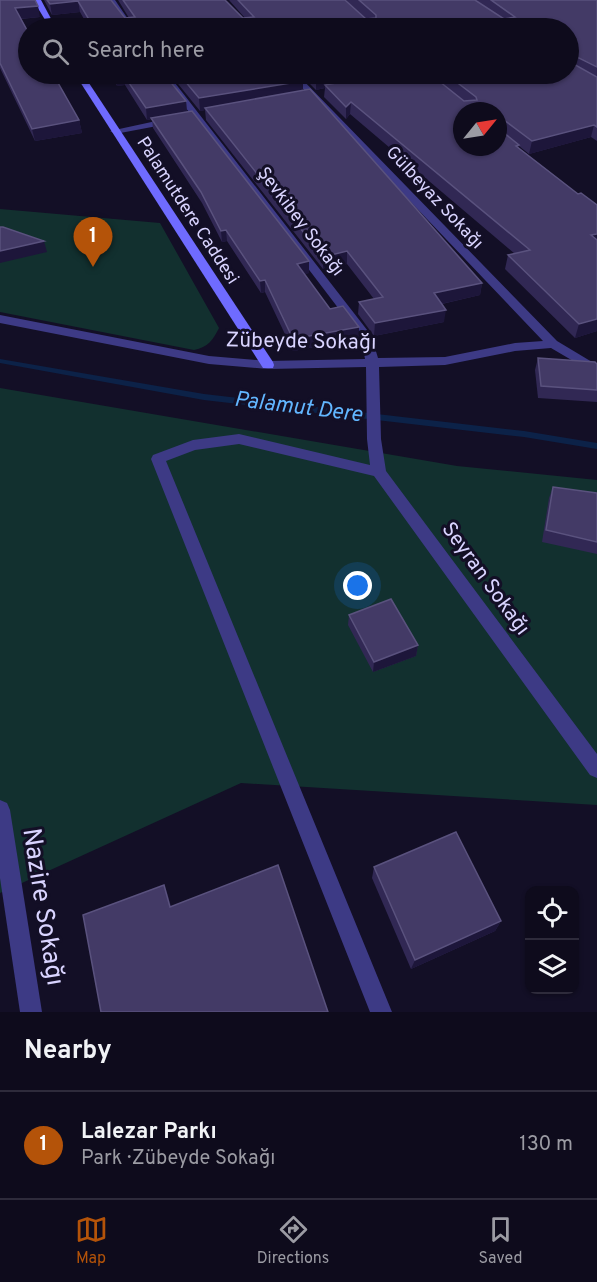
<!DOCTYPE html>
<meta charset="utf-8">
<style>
body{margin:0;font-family:Overpass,sans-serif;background:#1c1929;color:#f1f3f6}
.controls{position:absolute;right:18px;bottom:18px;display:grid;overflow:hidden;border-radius:12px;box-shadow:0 2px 4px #0004}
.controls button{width:54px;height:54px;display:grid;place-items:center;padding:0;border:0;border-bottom:2px solid #2e2b3b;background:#0e0b1c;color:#f1f3f6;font:30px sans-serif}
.compass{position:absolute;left:453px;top:102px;width:54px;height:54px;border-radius:50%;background:#0e0b1c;box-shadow:0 2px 4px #0004;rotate:60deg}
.you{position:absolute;left:358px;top:586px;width:21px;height:21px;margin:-15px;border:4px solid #fff;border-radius:50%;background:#1a73e8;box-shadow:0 0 0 9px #1a73e833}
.badge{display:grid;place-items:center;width:39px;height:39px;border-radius:50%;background:#b45309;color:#fff;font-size:20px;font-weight:700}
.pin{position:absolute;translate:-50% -50px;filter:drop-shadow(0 2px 3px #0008)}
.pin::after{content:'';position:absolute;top:32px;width:21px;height:18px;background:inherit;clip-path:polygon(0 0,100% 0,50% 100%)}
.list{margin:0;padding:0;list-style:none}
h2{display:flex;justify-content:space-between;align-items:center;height:78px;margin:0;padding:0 24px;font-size:26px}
h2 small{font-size:20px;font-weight:400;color:#9b9ba3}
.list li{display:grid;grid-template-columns:39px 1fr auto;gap:18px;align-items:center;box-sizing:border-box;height:108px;padding:0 24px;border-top:2px solid #2e2b3b}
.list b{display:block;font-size:22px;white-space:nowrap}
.list p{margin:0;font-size:20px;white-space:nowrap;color:#9b9ba3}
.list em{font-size:20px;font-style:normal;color:#9b9ba3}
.icon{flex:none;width:33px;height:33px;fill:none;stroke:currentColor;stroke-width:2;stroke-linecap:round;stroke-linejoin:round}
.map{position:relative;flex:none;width:597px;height:1012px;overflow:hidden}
.search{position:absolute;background:#0e0b1c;box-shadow:0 2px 4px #0004;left:18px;right:18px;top:18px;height:66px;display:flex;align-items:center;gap:15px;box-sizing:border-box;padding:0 21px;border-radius:33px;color:#9b9ba3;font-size:22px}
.sheet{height:186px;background:#0e0b1c}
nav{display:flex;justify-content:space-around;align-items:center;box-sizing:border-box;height:84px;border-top:2px solid #2e2b3b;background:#0e0b1c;font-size:16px;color:#9b9ba3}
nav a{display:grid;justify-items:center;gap:3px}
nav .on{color:#b45309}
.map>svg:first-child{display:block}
.green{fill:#12302f}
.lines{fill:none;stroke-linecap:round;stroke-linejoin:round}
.stream{fill:#0c2248;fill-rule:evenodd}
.street{fill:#3d3a85;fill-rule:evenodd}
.secondary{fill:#6f6bff;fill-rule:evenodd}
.wall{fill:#312854}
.shaded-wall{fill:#1d163a}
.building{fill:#433a66;stroke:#5a527e;stroke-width:1.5}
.labels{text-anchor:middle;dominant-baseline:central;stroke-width:6;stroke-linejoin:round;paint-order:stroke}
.far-street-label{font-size:18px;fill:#d9d4ff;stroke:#130f26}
.street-label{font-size:21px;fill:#d9d4ff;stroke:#130f26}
.water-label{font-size:22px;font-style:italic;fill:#62b6ff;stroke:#130f26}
.near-street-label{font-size:26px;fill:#d9d4ff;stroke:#130f26}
</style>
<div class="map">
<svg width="597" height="1012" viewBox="0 0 597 1012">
<rect width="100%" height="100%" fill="#130f26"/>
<g class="green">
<path d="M 0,209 L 160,223 L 219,328 C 213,340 208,347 194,350 L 0,312 Z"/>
<path d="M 0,388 L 457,466 L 597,480 L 597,805 L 241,783 L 0,893 Z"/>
</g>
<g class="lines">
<path class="stream" d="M 0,359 L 204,394 L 524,431 L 597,443 L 597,449 L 524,437 L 204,400 L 0,363 Z"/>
<g class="street">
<path d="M 107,0 L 115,0 L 134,28 L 128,28 Z"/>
<path d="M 160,74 L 168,74 L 371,335 L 378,358 L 445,357 L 515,343 L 543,341 L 289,74 L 297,74 L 557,341 L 597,365 L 597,375 L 551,348 L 515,351 L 445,365 L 379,367 L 381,439 L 386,471 L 597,754 L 597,778 L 590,775 L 374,476 L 239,444 L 195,450 L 166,461 L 392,1012 L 370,1012 L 151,459 L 153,455 L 193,440 L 239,434 L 370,465 L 367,439 L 366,367 L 268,369 L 209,364 L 0,323 L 0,315 L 209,356 L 268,361 L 365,359 L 361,338 Z"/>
<path d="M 170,118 L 173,119 L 173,123 L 115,134 L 110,131 Z"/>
<path d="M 0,800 L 7,803 L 10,810 L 42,1012 L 20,1012 L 0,878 Z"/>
</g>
<g class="secondary">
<path d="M 33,0 L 41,0 L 56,28 L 50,28 Z"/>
<path d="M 75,74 L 83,74 L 273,362 L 274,365 L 273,368 L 263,368 Z"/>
</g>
</g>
<g class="wall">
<path d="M 0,0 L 40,17 L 21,19 L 79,120 L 82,133 L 35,141 L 0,68 Z"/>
<path d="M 44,0 L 111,0 L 125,18 L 129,18 L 118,0 L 225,0 L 243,18 L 245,18 L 229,0 L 345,0 L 366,19 L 346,0 L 597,0 L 597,141 L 591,137 L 529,154 L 519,146 L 518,147 L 578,194 L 597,205 L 597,331 L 575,338 L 505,269 L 508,255 L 515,254 L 350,114 L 346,119 L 324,97 L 325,88 L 316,90 L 300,74 L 568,74 L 568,28 L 89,28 L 80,12 L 52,15 Z"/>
<path d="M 112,74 L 164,74 L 186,101 L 187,112 L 309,261 L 309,273 L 304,274 L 330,309 L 359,327 L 359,339 L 293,351 L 265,292 L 261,293 L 227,241 L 222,242 L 202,203 L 153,128 L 152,119 L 147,120 L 125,85 L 117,86 Z"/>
<path d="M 170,74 L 296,74 L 303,91 L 482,283 L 480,295 L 442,304 L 444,322 L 374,336 L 358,314 L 359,302 L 374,299 L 347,264 L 323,269 L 206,120 L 205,110 L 200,111 Z"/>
<path d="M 538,358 L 597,364 L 597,402 L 538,398 L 535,370 Z"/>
<path d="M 553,487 L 597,493 L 597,554 L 542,542 L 549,498 Z"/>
<path d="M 349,615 L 418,645 L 416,656 L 373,672 L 348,625 Z"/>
<path d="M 374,867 L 501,921 L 495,931 L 411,969 L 372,878 Z"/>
</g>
<g class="shaded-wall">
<path d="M 78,1 L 80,12 L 52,15 L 50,4 Z"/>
<path d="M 38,6 L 40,17 L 18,19 L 15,8 Z"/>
<path d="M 123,74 L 125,85 L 117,86 L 116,75 Z"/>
<path d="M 338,74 L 399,74 L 325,85 L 325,88 L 316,90 L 316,78 Z"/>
<path d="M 303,81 L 303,92 L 200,111 L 199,98 Z"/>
<path d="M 186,101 L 187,113 L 151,118 L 152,119 L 147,120 L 146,108 Z"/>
<path d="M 351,102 L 350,114 L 346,119 L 346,107 Z"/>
<path d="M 79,120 L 82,133 L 35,141 L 32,129 Z"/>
<path d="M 594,125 L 591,137 L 529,154 L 532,141 Z"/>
<path d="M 226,230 L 227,241 L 222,242 L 221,231 Z"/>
<path d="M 597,234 L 597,246 L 591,235 Z"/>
<path d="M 44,241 L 47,252 L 0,263 L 0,251 Z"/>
<path d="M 347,251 L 347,264 L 323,269 L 323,257 Z"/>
<path d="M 309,261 L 309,273 L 297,276 L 297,264 Z"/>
<path d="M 265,280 L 265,292 L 261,293 L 260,281 Z"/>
<path d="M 482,283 L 480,295 L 432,306 L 434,293 Z"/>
<path d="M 446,310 L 444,322 L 374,336 L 375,323 Z"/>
<path d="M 597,319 L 597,331 L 575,338 L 579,324 Z"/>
<path d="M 359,327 L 359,339 L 293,351 L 293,339 Z"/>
<path d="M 418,645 L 416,656 L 373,672 L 374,662 Z"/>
<path d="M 164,885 L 168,895 L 174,917 L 170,907 Z"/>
<path d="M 501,921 L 495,931 L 411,969 L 415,960 Z"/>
</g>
<g class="building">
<path d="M 0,0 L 35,0 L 38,6 L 15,8 L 28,32 L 28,74 L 53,74 L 79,120 L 32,129 L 0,63 Z"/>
<path d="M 47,0 L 111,0 L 125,18 L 135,17 L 123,0 L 225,0 L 243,18 L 254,17 L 238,0 L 345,0 L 366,19 L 376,18 L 376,15 L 359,0 L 475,0 L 504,19 L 515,17 L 491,0 L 597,0 L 597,67 L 569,53 L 570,62 L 597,77 L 597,127 L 594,125 L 532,141 L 500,117 L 498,127 L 498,111 L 462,111 L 462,147 L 498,147 L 498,128 L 519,145 L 516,146 L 578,194 L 581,193 L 597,205 L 597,234 L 591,235 L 597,240 L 597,319 L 579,324 L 508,255 L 530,250 L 351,102 L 346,107 L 325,85 L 385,74 L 430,74 L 464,101 L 477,100 L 476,97 L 446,74 L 568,74 L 568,28 L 94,28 L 78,1 L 50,4 Z"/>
<path d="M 115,74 L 164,74 L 186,101 L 146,108 L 123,74 L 116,75 Z"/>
<path d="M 179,74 L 296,74 L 303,81 L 199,98 Z"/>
<path d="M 312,74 L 338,74 L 316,78 Z"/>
<path d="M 310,89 L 482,283 L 434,293 L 446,310 L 375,323 L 359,302 L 383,297 L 347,251 L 323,257 L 205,108 Z"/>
<path d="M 192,111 L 309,261 L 297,264 L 330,309 L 343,306 L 359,327 L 293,339 L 265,280 L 260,281 L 226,230 L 221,231 L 201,192 L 151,118 Z"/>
<path d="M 0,227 L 3,227 L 44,241 L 0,251 Z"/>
<path d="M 538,358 L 595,362 L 597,364 L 597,390 L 541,386 Z"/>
<path d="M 553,487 L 597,493 L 597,542 L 546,530 Z"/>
<path d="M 391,599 L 418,645 L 374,662 L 349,615 Z"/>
<path d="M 456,832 L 501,921 L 415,960 L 374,867 Z"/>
<path d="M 278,865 L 328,1012 L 101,1012 L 83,915 L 164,885 L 170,907 Z"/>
</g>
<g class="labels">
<g class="far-street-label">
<text transform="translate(434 198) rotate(47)">Gülbeyaz Sokağı</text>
<text transform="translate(187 211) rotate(57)">Palamutdere Caddesi</text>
<text transform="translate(300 222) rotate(53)">Şevkibey Sokağı</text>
</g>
<g class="street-label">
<text transform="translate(301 342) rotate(1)">Zübeyde Sokağı</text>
<text transform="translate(485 579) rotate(54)">Seyran Sokağı</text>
</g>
<g class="water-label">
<text transform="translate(298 408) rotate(7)">Palamut Dere</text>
</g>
<g class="near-street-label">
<text transform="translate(42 907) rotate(81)">Nazire Sokağı</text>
</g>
</g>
</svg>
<div class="controls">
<button><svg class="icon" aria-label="locate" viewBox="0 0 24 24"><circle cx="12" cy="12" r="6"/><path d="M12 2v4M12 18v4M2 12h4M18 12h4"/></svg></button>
<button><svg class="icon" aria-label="layers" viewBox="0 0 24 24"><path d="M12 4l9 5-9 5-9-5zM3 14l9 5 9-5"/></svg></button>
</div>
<svg class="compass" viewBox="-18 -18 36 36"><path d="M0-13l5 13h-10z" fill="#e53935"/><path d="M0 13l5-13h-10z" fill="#9b9ba3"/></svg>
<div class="you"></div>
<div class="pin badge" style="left:93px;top:267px">1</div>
<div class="search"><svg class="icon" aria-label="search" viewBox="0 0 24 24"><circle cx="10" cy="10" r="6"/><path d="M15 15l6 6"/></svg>Search here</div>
</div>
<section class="sheet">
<h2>Nearby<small></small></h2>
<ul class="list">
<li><span class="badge">1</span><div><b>Lalezar Parkı</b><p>Park · Zübeyde Sokağı</p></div><em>130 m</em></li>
</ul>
</section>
<nav>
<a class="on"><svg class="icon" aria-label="map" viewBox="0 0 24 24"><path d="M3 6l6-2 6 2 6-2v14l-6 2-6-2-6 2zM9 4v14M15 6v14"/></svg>Map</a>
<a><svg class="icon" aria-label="directions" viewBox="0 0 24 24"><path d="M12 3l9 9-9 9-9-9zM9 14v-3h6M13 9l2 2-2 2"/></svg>Directions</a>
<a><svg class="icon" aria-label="saved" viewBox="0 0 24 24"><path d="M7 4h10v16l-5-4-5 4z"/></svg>Saved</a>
</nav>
